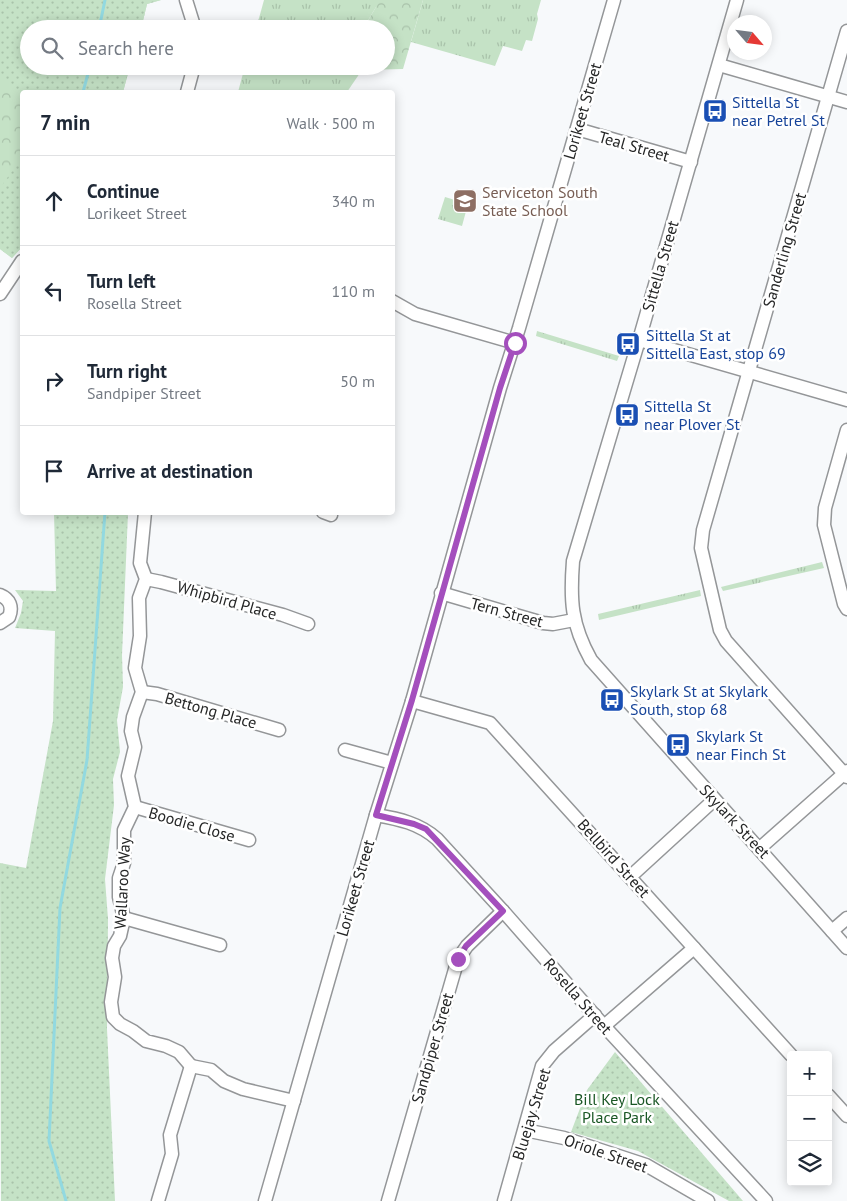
<!DOCTYPE html>
<meta charset="utf-8">
<style>
body{margin:0;font-family:"PT Sans",sans-serif;background:#f2f2f3;color:#1f2937}
.controls{position:absolute;right:15px;bottom:15px;display:grid;overflow:hidden;border-radius:5px;box-shadow:0 2px 12px #0003}
.controls button{width:45px;height:45px;display:grid;place-items:center;padding:0;border:0;border-bottom:1px solid #e0e1e3;background:#fff;color:#1f2937;font:25px sans-serif}
.compass{position:absolute;left:727px;top:15px;width:45px;height:45px;border-radius:50%;background:#fff;box-shadow:0 2px 12px #0003;rotate:118deg}
.stop{position:absolute;width:15px;height:15px;margin:-11px;border:4px solid #a44fbd;border-radius:50%;background:#fff}
.stop.end{background:#a44fbd;border-color:#fff;box-shadow:0 1px 5px #0008}
.list{margin:0;padding:0;list-style:none}
h2{display:flex;justify-content:space-between;align-items:center;height:65px;margin:0;padding:0 20px;font-size:21px}
h2 small{font-size:16px;font-weight:400;color:#747a83}
.list li{display:grid;grid-template-columns:32px 1fr auto;gap:15px;align-items:center;box-sizing:border-box;height:90px;padding:0 20px;border-top:1px solid #e0e1e3}
.list b{display:block;font-size:19px;white-space:nowrap}
.list p{margin:0;font-size:16px;white-space:nowrap;color:#747a83}
.list em{font-size:16px;font-style:normal;color:#747a83}
.icon{flex:none;width:28px;height:28px;fill:none;stroke:currentColor;stroke-width:2;stroke-linecap:round;stroke-linejoin:round}
.map{position:relative;flex:none;width:847px;height:1201px;overflow:hidden}
.search{position:absolute;background:#fff;box-shadow:0 2px 12px #0003;left:20px;top:20px;width:375px;height:55px;display:flex;align-items:center;gap:12px;box-sizing:border-box;padding:0 18px;border-radius:28px;color:#747a83;font-size:19px}
.panel{position:absolute;background:#fff;box-shadow:0 2px 12px #0003;left:20px;top:90px;width:375px;height:425px;border-radius:5px}
.map>svg:first-child{display:block}
.grass{fill:url(#grass-tufts)}
.forest{fill:url(#forest-crowns)}
.park{fill:url(#park-dots)}
.lines{fill:none;stroke-linecap:round;stroke-linejoin:round}
.stream{stroke:#92d9e0;stroke-width:3}
.minor-casing{stroke:#949698;stroke-width:15}
.minor{stroke:#fff;stroke-width:12}
.route{stroke:#a44fbd;stroke-width:6}
.labels{text-anchor:middle;dominant-baseline:central;stroke-width:5;stroke-linejoin:round;paint-order:stroke}
.transit-label{font-size:16px;fill:#164399;stroke:#fff;text-anchor:start}
.street-label{font-size:16px;fill:#252626;stroke:#fff}
.education-label{font-size:16px;fill:#785e54;stroke:#fff;text-anchor:start}
.park-label{font-size:16px;fill:#1a5725;stroke:#fff}
</style>
<div class="map">
<svg width="847" height="1201" viewBox="0 0 847 1201">
<defs>
<pattern id="grass-tufts" width="24" height="20" patternUnits="userSpaceOnUse" patternTransform="scale(1.25)"><rect width="24" height="20" fill="#c5e2c6"/><path d="M3 7l-1-3M5 7V3M7 7l1-3M15 17l-1-3M17 17v-4M19 17l1-3" fill="none" stroke="#a9c2aa"/></pattern>
<pattern id="forest-crowns" width="20" height="18" patternUnits="userSpaceOnUse" patternTransform="scale(1.25)"><rect width="20" height="18" fill="#c5e2c6"/><path d="M2 6a3 3 0 1 1 6 0M12 15a3 3 0 1 1 6 0" fill="none" stroke="#a9c2aa"/></pattern>
<pattern id="park-dots" width="8" height="8" patternUnits="userSpaceOnUse" patternTransform="scale(1.25)"><rect width="8" height="8" fill="#c5e2c6"/><path d="M2 2h.1M6 6h.1" fill="none" stroke="#a9c2aa" stroke-width="1.8" stroke-linecap="round"/></pattern>
</defs>
<rect width="100%" height="100%" fill="#f7f9fb"/>
<g class="grass">
<path d="M 264,0 L 376,0 L 376,7 L 363,29 L 256,29 Z"/>
<path d="M 423,0 L 541,0 L 537,14 L 538,19 L 532,41 L 526,40 L 522,51 L 503,46 L 495,66 L 411,42 Z"/>
<path d="M 245,66 L 362,66 L 362,70 L 347,92 L 238,92 Z"/>
<path d="M 445,197 L 468,204 L 462,226 L 438,219 Z"/>
<path d="M 537,331 L 619,356 L 617,361 L 536,336 Z"/>
<path d="M 822,562 L 824,568 L 723,591 L 721,587 Z"/>
<path d="M 700,590 L 701,596 L 599,620 L 598,614 Z"/>
</g>
<g class="forest">
<path d="M 0,0 L 161,0 L 147,4 L 141,29 L 29,29 L 29,66 L 130,66 L 123,92 L 22,92 L 22,247 L 12,258 L 0,249 Z"/>
<path d="M 376,0 L 423,0 L 403,69 L 362,70 L 362,66 L 386,66 L 386,29 L 363,29 L 376,7 Z"/>
</g>
<g class="park">
<path d="M 0,0 L 161,0 L 147,4 L 141,29 L 29,29 L 29,66 L 130,66 L 123,92 L 22,93 L 0,76 Z"/>
<path d="M 22,157 L 22,247 L 12,258 L 0,249 L 0,188 Z"/>
<path d="M 54,513 L 128,513 L 122,655 L 123,687 L 117,720 L 120,752 L 113,779 L 114,805 L 105,879 L 108,919 L 107,1029 L 115,1201 L 1,1201 L 0,863 L 26,868 L 53,721 L 55,631 L 15,628 L 21,613 L 23,601 L 15,590 L 56,591 Z"/>
<path d="M 615,1052 L 743,1201 L 729,1201 L 638,1151 L 571,1132 L 587,1090 Z"/>
</g>
<g class="lines">
<g class="stream">
<path d="M 99,29 L 105,0"/>
<path d="M 83,92 L 90,66"/>
<path d="M 66,1201 L 49,1141 L 60,908 L 87,760 L 105,512"/>
</g>
<defs>
<g id="minor">
<path d="M 186,0 L 195,29"/>
<path d="M 737,0 L 639,340 L 573,561 C 570,600 571,624 591,660 L 847,948"/>
<path d="M 847,31 L 703,530 L 701,548 L 720,630 L 726,641 L 847,777"/>
<path d="M 719,65 L 847,102"/>
<path d="M 187,92 L 194,66"/>
<path d="M 577,129 L 691,162"/>
<path d="M 0,294 L 22,261"/>
<path d="M 392,301 L 415,314 L 515,343"/>
<path d="M 639,340 L 847,400"/>
<path d="M 847,430 L 825,508 L 824,525 L 844,604 L 847,609"/>
<path d="M 145,512 L 140,563 L 146,579 L 139,598 L 140,636 L 135,668 L 142,692 L 133,717 L 131,731 L 135,747 L 128,776 L 135,807 L 124,830 L 124,863 L 119,878 L 119,897 L 124,918 L 120,936 L 114,946 L 112,958 L 115,977 L 111,1002 L 113,1017 L 120,1024 L 133,1031 L 146,1041 L 166,1046 L 179,1052 L 191,1066"/>
<path d="M 323,512 L 331,515"/>
<path d="M 146,579 L 161,582 L 283,615 L 308,624"/>
<path d="M 441,593 L 543,623 L 553,624 L 574,620"/>
<path d="M 0,595 C 10,599 13,607 9,617 L 0,623"/>
<path d="M 142,692 L 157,694 L 279,730"/>
<path d="M 412,701 L 490,723 L 791,1055"/>
<path d="M 345,750 L 392,763"/>
<path d="M 135,807 L 249,840"/>
<path d="M 376,815 C 399,819 419,823 437,839 L 503,911 L 604,1026 L 766,1201"/>
<path d="M 760,848 L 847,771"/>
<path d="M 631,876 L 714,800"/>
<path d="M 124,918 L 220,945"/>
<path d="M 832,931 L 847,918"/>
<path d="M 604,1026 L 694,948"/>
<path d="M 191,1066 L 211,1070 L 224,1081 L 243,1089 L 294,1101"/>
<path d="M 828,1095 L 847,1116"/>
<path d="M 525,1130 L 564,1138 L 646,1165 L 708,1201"/>
<path d="M 158,1201 L 172,1154 L 170,1135 L 191,1066"/>
<path d="M 265,1201 L 376,815 L 412,701 L 500,388 L 519,328 L 614,0"/>
<path d="M 388,1201 L 458,959 L 467,946 L 503,911"/>
<path d="M 504,1201 L 542,1066 L 554,1051 L 595,1015"/>
</g>
</defs>
<use href="#minor" class="minor-casing"/>
<use href="#minor" class="minor"/>
</g>
<g class="lines">
<path class="route" d="M 458,959 L 466,946 L 503,911 L 426,829 L 414,824 L 376,815 L 412,700 L 500,388 L 515,343"/>
</g>
<defs>
<symbol id="bus-square" viewBox="-11 -11 22 22"><rect x="-9" y="-9" width="18" height="18" rx="4" fill="#1a4fb4" stroke="#fff"/><path d="M-5-6H5V4H4V6H2V4H-2V6H-4V4H-5ZM-3.5-4V0h7V-4ZM-3.5 1.2v1.5H-2V1.2ZM2 1.2v1.5H3.5V1.2Z" fill="#fff"/></symbol>
<symbol id="school-square" viewBox="-11 -11 22 22"><rect x="-9" y="-9" width="18" height="18" rx="4" fill="#8d6e63" stroke="#fff"/><path d="M0-5L7-2L0 1L-7-2ZM-4 1L0 2.5L4 1V4Q0 6-4 4Z" fill="#fff"/></symbol>
</defs>
<g fill-rule="evenodd">
<use href="#bus-square" x="701" y="97" width="28" height="28"/>
<use href="#school-square" x="451" y="187" width="28" height="28"/>
<use href="#bus-square" x="614" y="330" width="28" height="28"/>
<use href="#bus-square" x="613" y="401" width="28" height="28"/>
<use href="#bus-square" x="598" y="686" width="28" height="28"/>
<use href="#bus-square" x="664" y="731" width="28" height="28"/>
</g>
<g class="labels">
<g class="transit-label">
<text x="732" y="102">Sittella St<tspan x="732" dy="18">near Petrel St</tspan></text>
<text x="646" y="335">Sittella St at<tspan x="646" dy="18">Sittella East, stop 69</tspan></text>
<text x="644" y="406">Sittella St<tspan x="644" dy="18">near Plover St</tspan></text>
<text x="630" y="691">Skylark St at Skylark<tspan x="630" dy="18">South, stop 68</tspan></text>
<text x="696" y="736">Skylark St<tspan x="696" dy="18">near Finch St</tspan></text>
</g>
<g class="street-label">
<text transform="translate(582 111) rotate(-74)">Lorikeet Street</text>
<text transform="translate(634 146) rotate(16)">Teal Street</text>
<text transform="translate(784 250) rotate(-74)">Sanderling Street</text>
<text transform="translate(660 266) rotate(-74)">Sittella Street</text>
<text transform="translate(227 600) rotate(16)">Whipbird Place</text>
<text transform="translate(507 612) rotate(15)">Tern Street</text>
<text transform="translate(211 710) rotate(16)">Bettong Place</text>
<text transform="translate(735 821) rotate(47)">Skylark Street</text>
<text transform="translate(192 824) rotate(16)">Boodie Close</text>
<text transform="translate(614 858) rotate(48)">Bellbird Street</text>
<text transform="translate(122 883) rotate(-87)">Wallaroo Way</text>
<text transform="translate(355 888) rotate(-74)">Lorikeet Street</text>
<text transform="translate(578 996) rotate(49)">Rosella Street</text>
<text transform="translate(432 1048) rotate(-74)">Sandpiper Street</text>
<text transform="translate(531 1114) rotate(-73)">Bluejay Street</text>
<text transform="translate(606 1153) rotate(19)">Oriole Street</text>
</g>
<g class="education-label">
<text x="482" y="192">Serviceton South<tspan x="482" dy="18">State School</tspan></text>
</g>
<g class="park-label">
<text x="617" y="1099">Bill Key Lock<tspan x="617" dy="18">Place Park</tspan></text>
</g>
</g>
</svg>
<div class="controls">
<button>+</button>
<button>−</button>
<button><svg class="icon" aria-label="layers" viewBox="0 0 24 24"><path d="M12 4l9 5-9 5-9-5zM3 14l9 5 9-5"/></svg></button>
</div>
<svg class="compass" viewBox="-18 -18 36 36"><path d="M0-13l5 13h-10z" fill="#e53935"/><path d="M0 13l5-13h-10z" fill="#747a83"/></svg>
<div class="stop" style="left:515px;top:343px"></div>
<div class="stop end" style="left:458px;top:959px"></div>
<div class="search"><svg class="icon" aria-label="search" viewBox="0 0 24 24"><circle cx="10" cy="10" r="6"/><path d="M15 15l6 6"/></svg>Search here</div>
<section class="panel">
<h2>7 min<small>Walk · 500 m</small></h2>
<ul class="list">
<li><svg class="icon" aria-label="ahead" viewBox="0 0 24 24"><path d="M12 20V5M6 11l6-6 6 6"/></svg><div><b>Continue</b><p>Lorikeet Street</p></div><em>340 m</em></li>
<li><svg class="icon" aria-label="left" viewBox="0 0 24 24"><path d="M17 20v-9H6M10 6l-5 5 5 5"/></svg><div><b>Turn left</b><p>Rosella Street</p></div><em>110 m</em></li>
<li><svg class="icon" aria-label="right" viewBox="0 0 24 24"><path d="M7 20v-9h11M14 6l5 5-5 5"/></svg><div><b>Turn right</b><p>Sandpiper Street</p></div><em>50 m</em></li>
<li><svg class="icon" aria-label="arrive" viewBox="0 0 24 24"><path d="M6 21V4h12l-3 4 3 4H6"/></svg><div><b>Arrive at destination</b></div></li>
</ul>
</section>
</div>
